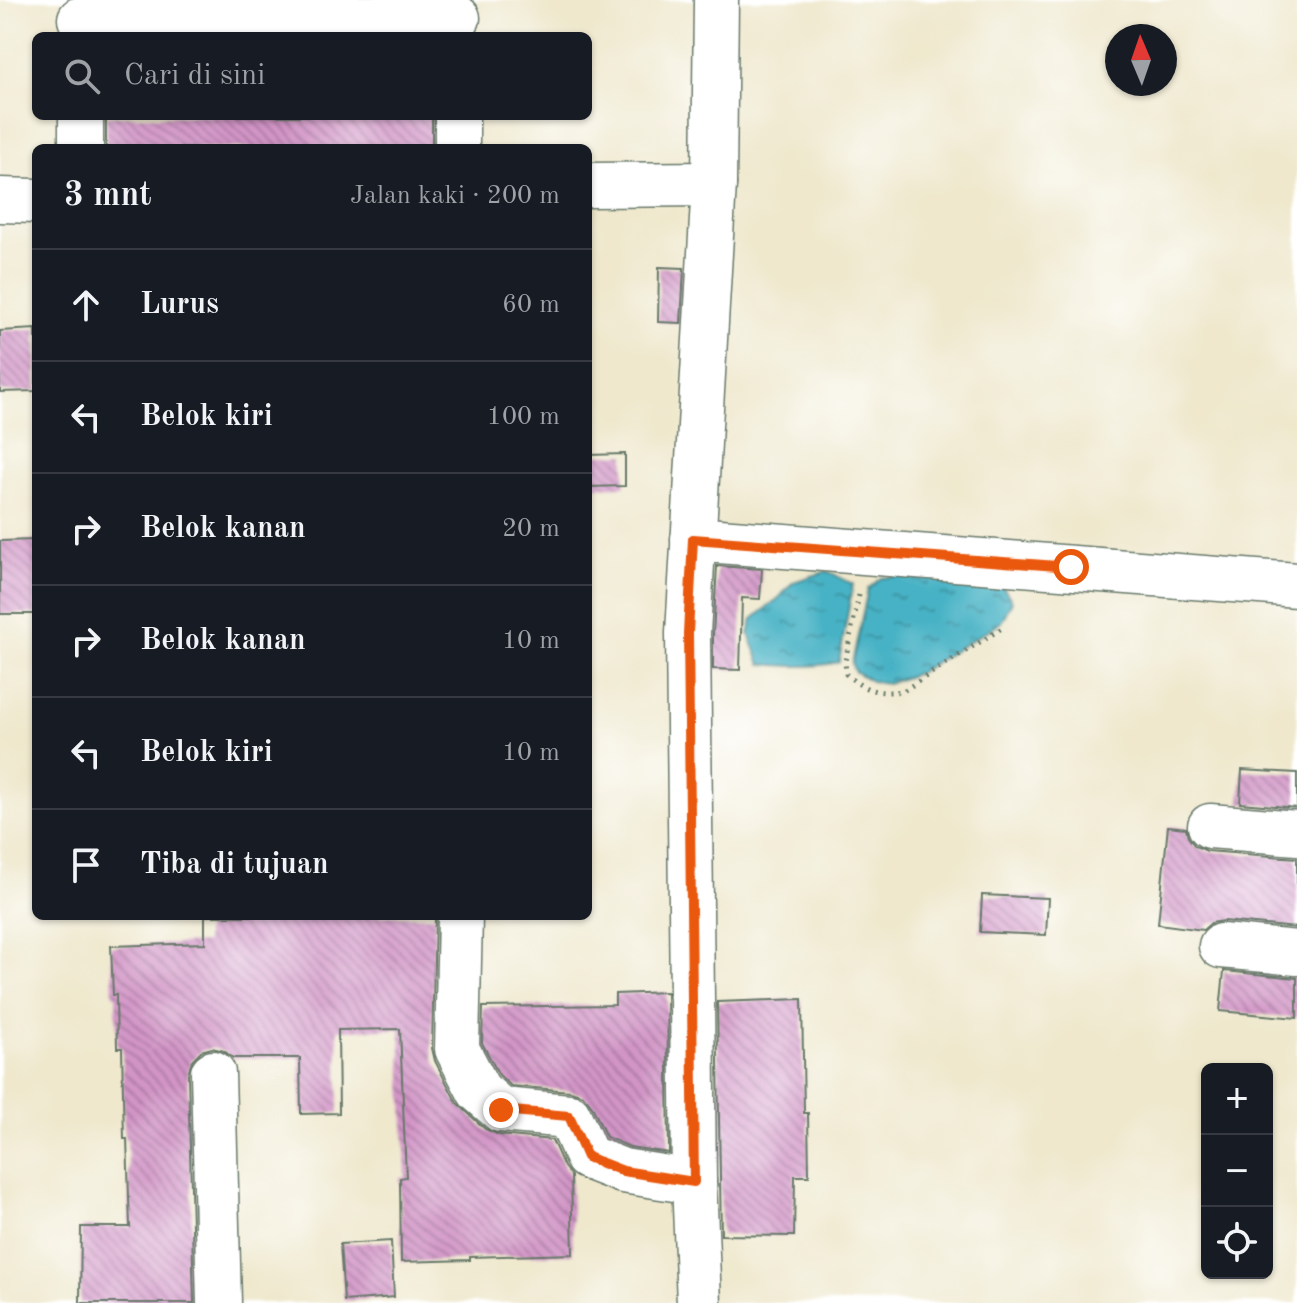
<!DOCTYPE html>
<html lang="id">
<meta charset="utf-8">
<style>
body{margin:0;font-family:"Old Standard TT",serif;background:#242831;color:#f1f3f6}
.controls{position:absolute;right:24px;bottom:24px;display:grid;overflow:hidden;border-radius:12px;box-shadow:0 2px 6px #0004}
.controls button{width:72px;height:72px;display:grid;place-items:center;padding:0;border:0;border-bottom:2px solid #363941;background:#171b24;color:#f1f3f6;font:40px sans-serif}
.compass{position:absolute;left:1105px;top:24px;width:72px;height:72px;border-radius:50%;background:#171b24;box-shadow:0 2px 6px #0004;rotate:358deg}
.stop{position:absolute;width:24px;height:24px;margin:-18px;border:6px solid #ea580c;border-radius:50%;background:#fff}
.stop.end{background:#ea580c;border-color:#fff;box-shadow:0 2px 8px #0008}
.list{margin:0;padding:0;list-style:none}
h2{display:flex;justify-content:space-between;align-items:center;height:104px;margin:0;padding:0 32px;font-size:34px}
h2 small{font-size:26px;font-weight:400;color:#9ea1a6}
.list li{display:grid;grid-template-columns:52px 1fr auto;gap:24px;align-items:center;box-sizing:border-box;height:112px;padding:0 32px;border-top:2px solid #363941}
.list b{display:block;font-size:30px;white-space:nowrap}
.list em{font-size:26px;font-style:normal;color:#9ea1a6}
.icon{flex:none;width:44px;height:44px;fill:none;stroke:currentColor;stroke-width:2;stroke-linecap:round;stroke-linejoin:round}
.map{position:relative;flex:none;width:1297px;height:1303px;overflow:hidden}
.search{position:absolute;background:#171b24;box-shadow:0 2px 6px #0004;left:32px;top:32px;width:560px;height:88px;display:flex;align-items:center;gap:20px;box-sizing:border-box;padding:0 28px;border-radius:12px;color:#9ea1a6;font-size:30px}
.panel{position:absolute;background:#171b24;box-shadow:0 2px 6px #0004;left:32px;top:144px;width:560px;height:776px;border-radius:12px}
.map>svg:first-child{display:block}
.water{fill:url(#water-ripples);stroke:#33787c;stroke-width:2}
.building{fill:url(#building-back-hatch)}
.lines{fill:none;stroke-linecap:round;stroke-linejoin:round}
.minor-casing{stroke:#68796a;stroke-width:47}
.path{stroke:#68796a;stroke-width:5;stroke-dasharray:2 6;stroke-linecap:butt}
.minor{stroke:#fff;stroke-width:44}
.route{stroke:#ea580c;stroke-width:10}
</style>
<div class="map">
<svg width="1297" height="1303" viewBox="0 0 1297 1303">
<defs>
<pattern id="water-ripples" width="26" height="14" patternUnits="userSpaceOnUse" patternTransform="scale(2)"><rect width="26" height="14" fill="#47b2c5"/><path d="M2 4q2-2 4 0t4 0M15 11q2-2 4 0t4 0" fill="none" stroke="#3b92a1"/></pattern>
<pattern id="building-back-hatch" width="6" height="6" patternUnits="userSpaceOnUse" patternTransform="scale(2)"><rect width="6" height="6" fill="#d294c6"/><path d="M-1 5l2 2M0 0l6 6M5-1l2 2" fill="none" stroke="#aa7aa2"/></pattern>
</defs>
<rect width="100%" height="100%" fill="#fff"/>
<filter id="ink" filterUnits="userSpaceOnUse"><feTurbulence type="fractalNoise" baseFrequency=".0125" numOctaves="2"/><feDisplacementMap in="SourceGraphic" scale="16" xChannelSelector="R" yChannelSelector="G"/><feConvolveMatrix kernelMatrix="1 2 1 2 8 2 1 2 1" color-interpolation-filters="sRGB"/></filter>
<filter id="wash" filterUnits="userSpaceOnUse"><feTurbulence type="fractalNoise" baseFrequency=".006" numOctaves="4" result="noise"/><feDisplacementMap in="SourceGraphic" scale="32" xChannelSelector="R" yChannelSelector="G"/><feGaussianBlur stdDeviation="1.8" result="paint"/><feColorMatrix in="noise" values="0 0 0 0 0 0 0 0 0 0 0 0 0 0 0 0 0 1.4 0 .05"/><feComposite in="paint" operator="in"/></filter>
<g filter="url(#wash)">
<rect width="100%" height="100%" fill="#efe8cd"/>
<g class="water">
<path d="M 950,570 L 993,572 L 1012,601 L 1001,622 L 916,674 L 888,683 L 871,681 L 854,671 L 852,663 L 868,589 L 881,578 Z"/>
<path d="M 827,571 L 853,584 L 839,662 C 813,668 787,666 761,664 L 749,634 L 753,619 L 780,597 L 793,582 Z"/>
</g>
<g id="blocks">
<g class="building">
<rect x="106" y="116" width="326" height="32"/>
<path d="M 659,267 L 684,268 L 681,323 L 658,322 Z"/>
<path d="M 36,329 L 36,391 L 0,392 L 0,331 Z"/>
<path d="M 625,454 L 625,486 L 588,487 L 588,455 Z"/>
<path d="M 36,540 L 36,614 L 0,614 L 0,541 Z"/>
<path d="M 717,566 L 762,569 L 760,599 L 742,598 L 740,670 L 713,669 L 713,634 Z"/>
<path d="M 1242,770 L 1297,773 L 1297,808 L 1240,803 Z"/>
<path d="M 1168,826 L 1186,828 L 1188,837 L 1195,846 L 1207,851 L 1297,858 L 1297,928 L 1223,921 L 1211,923 L 1203,930 L 1158,924 Z"/>
<path d="M 982,895 L 1048,898 L 1046,935 L 980,932 Z"/>
<path d="M 205,916 L 435,916 L 432,1048 L 435,1061 L 457,1103 L 485,1129 L 499,1135 L 552,1140 L 564,1167 L 571,1176 L 573,1254 L 470,1257 L 470,1260 L 401,1262 L 400,1178 L 406,1177 L 400,1029 L 338,1030 L 339,1113 L 301,1114 L 300,1058 L 233,1058 L 224,1051 L 212,1048 L 201,1051 L 192,1060 L 188,1074 L 194,1303 L 80,1303 L 81,1227 L 130,1227 L 127,1139 L 124,1139 L 122,1048 L 117,1048 L 116,995 L 113,995 L 111,946 L 205,943 Z"/>
<path d="M 1224,971 L 1297,978 L 1297,1018 L 1220,1011 Z"/>
<path d="M 667,992 L 669,1153 L 630,1147 L 606,1137 L 592,1106 L 583,1095 L 571,1091 L 511,1086 L 499,1075 L 482,1043 L 483,1007 L 615,1005 L 615,994 Z"/>
<path d="M 802,999 L 804,1113 L 808,1113 L 809,1176 L 795,1176 L 794,1236 L 721,1235 L 717,1002 Z"/>
<path d="M 391,1241 L 394,1297 L 344,1301 L 340,1244 Z"/>
</g>
</g>
</g>
<g filter="url(#ink)">
<use href="#blocks" fill-opacity="0" stroke="#68796a" stroke-width="2"/>
<g class="lines">
<defs>
<g id="minor">
<path d="M 80,19 L 458,18"/>
<path d="M 81,116 L 81,148"/>
<path d="M 457,148 L 457,116"/>
<path d="M 588,185 L 714,184"/>
<path d="M 0,200 L 36,201"/>
<path d="M 693,539 L 1297,585"/>
<path d="M 1210,826 L 1297,833"/>
<path d="M 460,916 L 457,1049 L 479,1091 L 501,1110 L 569,1116 L 587,1157 L 623,1171 L 694,1182"/>
<path d="M 1221,946 L 1297,953"/>
<path d="M 213,1073 L 219,1303"/>
<path d="M 699,1303 L 694,1182 L 688,633 L 714,184 L 716,0"/>
</g>
</defs>
<use href="#minor" class="minor-casing"/>
<path class="path" d="M 859,595 L 845,661 L 846,674 C 865,691 878,694 903,691 L 1005,626"/>
<use href="#minor" class="minor"/>
</g>
</g>
<g class="lines" filter="url(#ink)">
<path class="route" d="M 501,1110 L 569,1116 L 587,1157 L 623,1171 L 694,1182 L 688,633 L 693,539 L 1071,567"/>
</g>
</svg>
<div class="controls">
<button>+</button>
<button>−</button>
<button><svg class="icon" aria-label="locate" viewBox="0 0 24 24"><circle cx="12" cy="12" r="6"/><path d="M12 2v4M12 18v4M2 12h4M18 12h4"/></svg></button>
</div>
<svg class="compass" viewBox="-18 -18 36 36"><path d="M0-13l5 13h-10z" fill="#e53935"/><path d="M0 13l5-13h-10z" fill="#9ea1a6"/></svg>
<div class="stop" style="left:1071px;top:567px"></div>
<div class="stop end" style="left:501px;top:1110px"></div>
<div class="search"><svg class="icon" aria-label="search" viewBox="0 0 24 24"><circle cx="10" cy="10" r="6"/><path d="M15 15l6 6"/></svg>Cari di sini</div>
<section class="panel">
<h2>3 mnt<small>Jalan kaki · 200 m</small></h2>
<ul class="list">
<li><svg class="icon" aria-label="ahead" viewBox="0 0 24 24"><path d="M12 20V5M6 11l6-6 6 6"/></svg><div><b>Lurus</b></div><em>60 m</em></li>
<li><svg class="icon" aria-label="left" viewBox="0 0 24 24"><path d="M17 20v-9H6M10 6l-5 5 5 5"/></svg><div><b>Belok kiri</b></div><em>100 m</em></li>
<li><svg class="icon" aria-label="right" viewBox="0 0 24 24"><path d="M7 20v-9h11M14 6l5 5-5 5"/></svg><div><b>Belok kanan</b></div><em>20 m</em></li>
<li><svg class="icon" aria-label="right" viewBox="0 0 24 24"><path d="M7 20v-9h11M14 6l5 5-5 5"/></svg><div><b>Belok kanan</b></div><em>10 m</em></li>
<li><svg class="icon" aria-label="left" viewBox="0 0 24 24"><path d="M17 20v-9H6M10 6l-5 5 5 5"/></svg><div><b>Belok kiri</b></div><em>10 m</em></li>
<li><svg class="icon" aria-label="arrive" viewBox="0 0 24 24"><path d="M6 21V4h12l-3 4 3 4H6"/></svg><div><b>Tiba di tujuan</b></div></li>
</ul>
</section>
</div>
